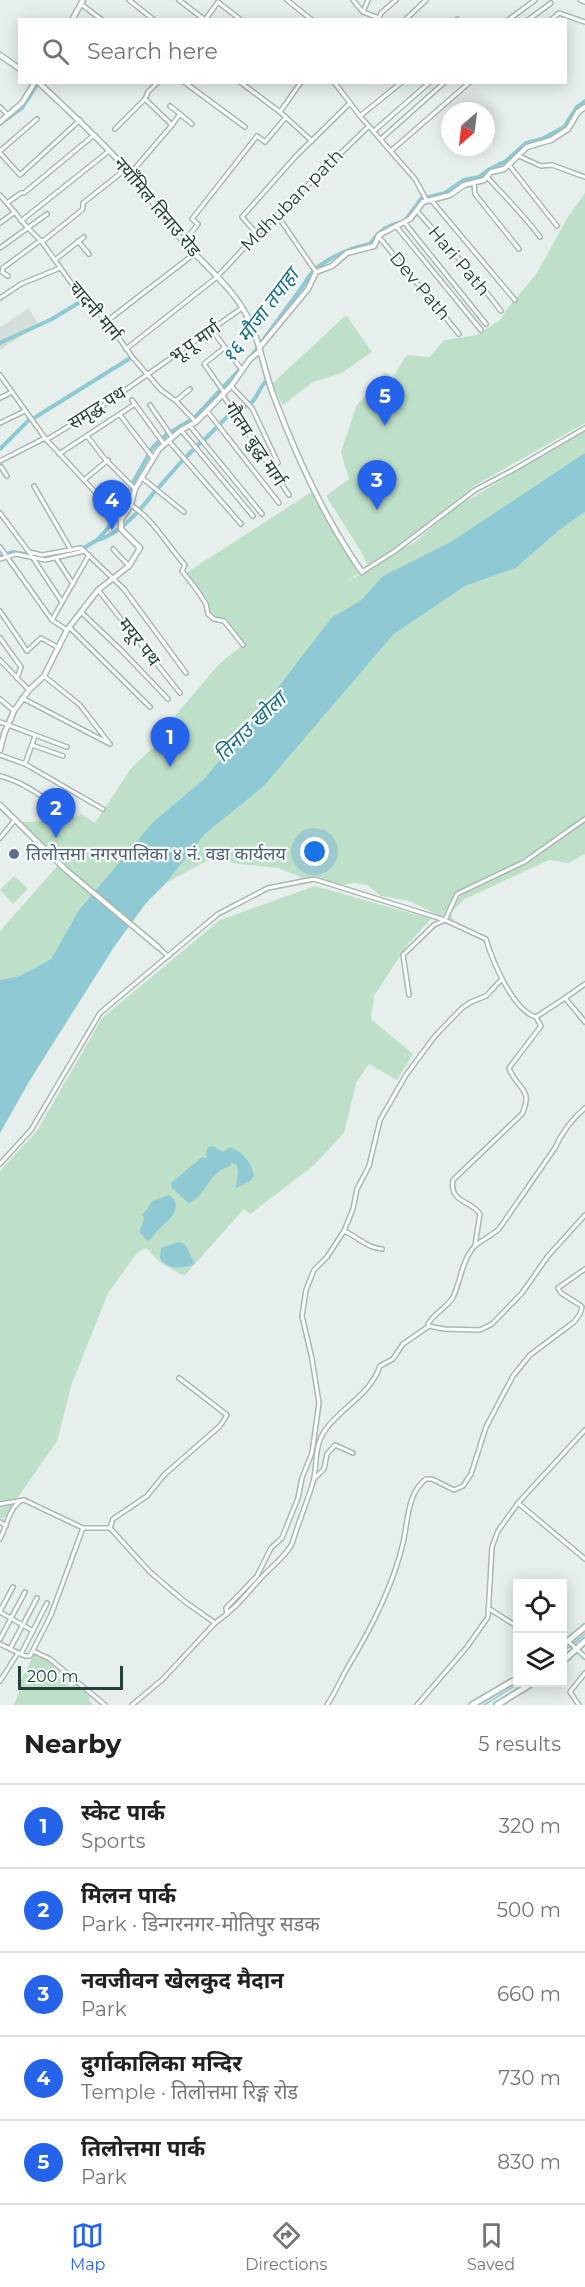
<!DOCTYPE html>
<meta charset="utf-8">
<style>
body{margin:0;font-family:Montserrat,"Noto Sans Devanagari",sans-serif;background:#f2f2f2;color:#202124}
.controls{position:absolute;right:18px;bottom:18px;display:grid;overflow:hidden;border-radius:0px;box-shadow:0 3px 15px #0003}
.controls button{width:54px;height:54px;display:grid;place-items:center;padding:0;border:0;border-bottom:2px solid #e0e0e0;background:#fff;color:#202124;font:30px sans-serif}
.compass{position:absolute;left:441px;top:102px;width:54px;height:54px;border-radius:50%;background:#fff;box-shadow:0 3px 15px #0003;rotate:208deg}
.scale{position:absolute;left:18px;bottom:15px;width:105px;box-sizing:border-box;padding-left:6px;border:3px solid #24423a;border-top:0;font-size:16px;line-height:21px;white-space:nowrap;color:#24423a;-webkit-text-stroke:4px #f7fbf9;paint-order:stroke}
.you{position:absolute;left:315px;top:852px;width:21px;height:21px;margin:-15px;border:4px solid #fff;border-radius:50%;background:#1a73e8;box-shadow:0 0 0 9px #1a73e833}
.badge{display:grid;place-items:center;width:39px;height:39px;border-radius:50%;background:#2563eb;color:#fff;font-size:20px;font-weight:700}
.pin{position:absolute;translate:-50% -50px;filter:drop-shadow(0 2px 3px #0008)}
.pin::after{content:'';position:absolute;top:32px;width:21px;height:18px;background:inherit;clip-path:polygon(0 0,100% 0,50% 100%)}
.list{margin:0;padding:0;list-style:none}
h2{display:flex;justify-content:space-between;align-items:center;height:78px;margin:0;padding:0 24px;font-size:26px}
h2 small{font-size:20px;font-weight:400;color:#757577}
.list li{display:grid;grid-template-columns:39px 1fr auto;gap:18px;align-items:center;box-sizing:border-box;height:84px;padding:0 24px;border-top:2px solid #e0e0e0}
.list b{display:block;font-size:22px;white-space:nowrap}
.list p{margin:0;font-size:20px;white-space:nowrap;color:#757577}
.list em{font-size:20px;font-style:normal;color:#757577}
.icon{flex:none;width:33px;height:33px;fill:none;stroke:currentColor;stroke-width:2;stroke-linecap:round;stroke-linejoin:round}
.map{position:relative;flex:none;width:585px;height:1705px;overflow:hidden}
.search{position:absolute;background:#fff;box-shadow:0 3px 15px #0003;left:18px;right:18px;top:18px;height:66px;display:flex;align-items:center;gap:15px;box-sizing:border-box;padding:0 21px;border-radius:0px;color:#757577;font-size:22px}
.sheet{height:498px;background:#fff}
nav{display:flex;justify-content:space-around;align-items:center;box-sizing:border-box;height:84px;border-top:2px solid #e0e0e0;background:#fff;font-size:16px;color:#757577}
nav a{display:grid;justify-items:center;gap:3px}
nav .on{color:#2563eb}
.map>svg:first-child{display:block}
.built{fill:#d4dfda}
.green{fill:#bfe0c8}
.water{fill:#8ec9d4}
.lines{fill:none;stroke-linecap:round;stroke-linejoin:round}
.stream{stroke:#8ec9d4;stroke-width:1.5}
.canal{stroke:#8ec9d4;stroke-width:4}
.minor-casing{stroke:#a8b8b2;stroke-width:6}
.tertiary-casing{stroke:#a8b8b2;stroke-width:7}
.secondary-casing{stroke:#a4bbb3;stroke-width:8}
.minor{stroke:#fff;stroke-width:3}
.tertiary{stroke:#fff;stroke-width:4}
.secondary{stroke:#fff;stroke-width:4.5}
.service-dot{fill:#5c6f8a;stroke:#f7fbf9;stroke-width:2}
.labels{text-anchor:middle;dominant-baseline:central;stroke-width:4.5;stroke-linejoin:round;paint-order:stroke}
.street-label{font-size:18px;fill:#24423a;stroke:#f7fbf9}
.service-label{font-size:18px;fill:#4e5e75;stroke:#f7fbf9;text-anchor:start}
.water-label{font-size:20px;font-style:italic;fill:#1c6f80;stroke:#f7fbf9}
</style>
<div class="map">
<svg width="585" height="1705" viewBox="0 0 585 1705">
<rect width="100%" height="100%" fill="#e6efeb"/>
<path class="built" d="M 29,308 L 38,325 L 0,350 L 0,327 Z"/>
<g class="green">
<path d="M 585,193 L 585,423 L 474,486 L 393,550 L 367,565 L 362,553 L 326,496 L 349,479 L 341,452 L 351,422 L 356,406 L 374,387 L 384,372 L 393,377 L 407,355 L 430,357 L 444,340 L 477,335 L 500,320 L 507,309 L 537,273 L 568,217 Z"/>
<path d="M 346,315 L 372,352 L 342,373 L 313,382 L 283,405 L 272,384 Z"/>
<path d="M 585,430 L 585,453 L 452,541 L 383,576 L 360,601 L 332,617 L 246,729 L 204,779 L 153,822 L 79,910 L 51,959 L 20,976 L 0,980 L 0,931 L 61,862 L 20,822 L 69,821 L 81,814 L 95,823 L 132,767 L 152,749 L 174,717 L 219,664 L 243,645 L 224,621 L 210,613 L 200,590 L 186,573 L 313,491 L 362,572 L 343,583 L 374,568 L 388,557 L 415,542 L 453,509 Z"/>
<path d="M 585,512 L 585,817 C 544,845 503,876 456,892 L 442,917 L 410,901 L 381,896 L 367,885 L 355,883 L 341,885 L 303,878 L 278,868 L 239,864 L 212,858 L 166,883 L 206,833 L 263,787 L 393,635 L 465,586 L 516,568 L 558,531 Z"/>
<path d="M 585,821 L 585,854 L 569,863 L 549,860 L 465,899 L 450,913 L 454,921 L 447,917 L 455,901 L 460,896 L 524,864 Z"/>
<path d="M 14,876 L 28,889 L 13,904 L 0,890 Z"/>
<path d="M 315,886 L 431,919 L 408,944 L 374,996 L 371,1019 L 413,1054 L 397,1080 L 369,1064 L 356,1083 L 344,1133 L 313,1166 L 250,1214 L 244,1209 L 184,1276 L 161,1263 L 146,1248 L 137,1253 L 108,1293 L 71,1386 L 57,1441 L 3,1519 L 0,1518 L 0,1171 L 37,1131 L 102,1018 L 220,920 Z"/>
<path d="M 35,1652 L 61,1671 L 56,1677 L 62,1680 L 66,1675 L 71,1680 L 67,1684 L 71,1687 L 75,1683 L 91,1695 L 89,1700 L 93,1705 L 14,1705 L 19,1692 L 21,1680 Z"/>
</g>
<g class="water">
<path d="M 585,453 L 585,512 L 558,531 L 516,568 L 465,586 L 393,635 L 263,787 L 206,833 L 166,883 L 146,903 L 114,947 L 30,1080 L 0,1133 L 0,980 L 20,976 L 51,959 L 79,910 L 153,822 L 204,779 L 246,729 L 332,617 L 360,601 L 383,576 L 452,541 Z"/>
<path d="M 213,1146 L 223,1152 L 230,1147 C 243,1152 252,1163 254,1176 L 250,1181 L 236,1188 L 238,1171 L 237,1165 L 232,1163 C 228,1169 225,1167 220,1171 C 206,1180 204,1198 188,1203 L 171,1187 L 171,1183 L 202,1157 L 207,1158 L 206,1153 L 208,1147 Z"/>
<path d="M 169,1195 L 175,1200 C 179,1213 167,1222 158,1230 C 154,1234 154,1237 148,1241 L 139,1232 L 144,1219 L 142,1214 L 146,1211 L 152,1201 Z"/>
<path d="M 179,1242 L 185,1244 C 186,1246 194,1262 195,1264 C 183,1269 168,1270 160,1258 L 161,1248 Z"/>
</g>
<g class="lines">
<g class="stream">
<path d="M 562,1653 L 585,1634"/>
<path d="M 484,1705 L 521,1682"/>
</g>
<g class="canal">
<path d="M 0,124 L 22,108 L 38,83"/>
<path d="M 405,221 L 421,199 L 445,193 L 464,180 L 479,177 L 488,170 L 506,161 L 526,143 L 542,139 L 564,127 L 577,107 L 585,101"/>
<path d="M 0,343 L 52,319 L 85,299"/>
<path d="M 250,358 L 305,283 C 315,262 349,248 370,244 C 379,232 384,227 399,223"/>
<path d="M 251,403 C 259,396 259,386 267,381"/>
<path d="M 237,411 L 246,406"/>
<path d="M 34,418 L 132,357"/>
<path d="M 205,439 L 232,412"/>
<path d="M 0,449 L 29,420"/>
<path d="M 186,457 L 200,443"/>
<path d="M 159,487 L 182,461"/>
<path d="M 98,540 C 120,533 141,510 155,491"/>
<path d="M 79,551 L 97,540 L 124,511 L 131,486 L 153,447 L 166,435 L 194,418 L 243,366"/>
<path d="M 0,556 L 13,552 L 42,557 L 67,554"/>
</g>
<defs>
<g id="minor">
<path d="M 129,0 L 154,20"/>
<path d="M 179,0 L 205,20"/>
<path d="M 287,0 L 312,20"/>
<path d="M 353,0 L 363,12 L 379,18"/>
<path d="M 580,0 L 585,2"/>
<path d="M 218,2 L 241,20"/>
<path d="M 81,4 L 102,20"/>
<path d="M 363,12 L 368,0"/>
<path d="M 379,18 L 381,13 L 396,0"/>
<path d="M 205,20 L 218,2"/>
<path d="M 405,20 L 426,0"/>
<path d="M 457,20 L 457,19"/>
<path d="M 508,20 L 535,0"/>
<path d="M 528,20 L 551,3"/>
<path d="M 551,20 L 559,13 L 585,22"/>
<path d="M 184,82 L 245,127"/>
<path d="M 240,82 L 280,112 L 312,141"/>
<path d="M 334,82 L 360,116"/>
<path d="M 402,82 L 360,116 L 415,179 L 427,201"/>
<path d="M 170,106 L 180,114"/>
<path d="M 0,107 L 8,115"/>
<path d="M 280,112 L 301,82"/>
<path d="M 172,125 L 180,114 L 192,124"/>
<path d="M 115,129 L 145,99"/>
<path d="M 374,131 L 430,82"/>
<path d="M 381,139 L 445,82"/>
<path d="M 392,150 L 470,82"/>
<path d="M 0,151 L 37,119"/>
<path d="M 0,153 L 20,175 L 80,120"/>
<path d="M 519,156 L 541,166 L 552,165 L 585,177"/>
<path d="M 509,165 L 557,226"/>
<path d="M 130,174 L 172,125 L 145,99 L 148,92 L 158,82"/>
<path d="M 487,177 C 505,197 524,215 540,237"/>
<path d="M 474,184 L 475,194 L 519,249"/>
<path d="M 0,195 L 27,227 L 42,242 L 72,284 L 107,321 L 133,358 L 161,390 L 176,401 L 196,422"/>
<path d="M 431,200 L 515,300"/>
<path d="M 7,203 L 21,193 L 24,193 L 94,135"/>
<path d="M 417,211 L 473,275 L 501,311"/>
<path d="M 277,215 L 316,272"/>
<path d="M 21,221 L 109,151"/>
<path d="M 404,222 L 486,324"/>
<path d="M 0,223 L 15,212"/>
<path d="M 396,226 L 481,330"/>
<path d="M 257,234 L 242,217 L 296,156 L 350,103"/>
<path d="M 379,237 L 459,334"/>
<path d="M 78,241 L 89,254"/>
<path d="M 42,242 L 83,209 L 83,203 L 126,169"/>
<path d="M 184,242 L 198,224 L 192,219 L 257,136 L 265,142 L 286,117"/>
<path d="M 0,248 L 47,214"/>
<path d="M 55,260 L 84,237"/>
<path d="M 8,276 L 2,272 L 3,268 L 41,240"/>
<path d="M 0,298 L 21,284 L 60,268"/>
<path d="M 107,321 L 194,254"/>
<path d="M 212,330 L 242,370"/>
<path d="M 126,349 L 217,277 L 257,234 L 369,126"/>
<path d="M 0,375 L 45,438 L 121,520"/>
<path d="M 231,386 L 252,408 L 278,463"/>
<path d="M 224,392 L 204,364 L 224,348"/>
<path d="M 222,394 L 289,495"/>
<path d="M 0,398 L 12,392"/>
<path d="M 132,400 L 164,444"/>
<path d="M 176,401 L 190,389"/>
<path d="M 150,405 L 172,437"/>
<path d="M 207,411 L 279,503"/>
<path d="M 120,415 L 153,458"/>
<path d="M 0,423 L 25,411"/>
<path d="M 190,426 L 262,514"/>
<path d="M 181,430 L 253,516"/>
<path d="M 87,436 L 105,459 L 135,489"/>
<path d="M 46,440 L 104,405 L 242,308"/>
<path d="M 168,440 L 241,524"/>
<path d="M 59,454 L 135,404"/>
<path d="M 0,461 L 45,438"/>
<path d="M 1,467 L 7,476"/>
<path d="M 141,477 L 184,512"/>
<path d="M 84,480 L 108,460"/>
<path d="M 34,486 L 71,550"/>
<path d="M 131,505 C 154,520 167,545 185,565 L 182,571 L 197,590 L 206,604 L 208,614 L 214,619 L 224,621 L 243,645"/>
<path d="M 0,513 L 29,552 L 62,602"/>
<path d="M 0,547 L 52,620 L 67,630"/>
<path d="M 113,549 L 129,566"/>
<path d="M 29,552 L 42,555 L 81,548 L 124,589 L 186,673"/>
<path d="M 56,558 L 73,584"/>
<path d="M 0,559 L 16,554 L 45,560 L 85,551"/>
<path d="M 362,572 L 395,551 L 475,490 L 513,470 L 585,428"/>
<path d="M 98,590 L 180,693"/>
<path d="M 0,611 L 27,651 L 41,638 L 59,648"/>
<path d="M 81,612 L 122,651 L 168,699"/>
<path d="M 52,620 L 89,555"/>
<path d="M 70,628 L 150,707"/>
<path d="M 0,638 L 21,667 L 17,678"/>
<path d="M 0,660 L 29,690"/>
<path d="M 44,676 L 80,705 L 109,743"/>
<path d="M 22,698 L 110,744"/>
<path d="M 0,699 L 14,711"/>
<path d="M 0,722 L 67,747"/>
<path d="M 32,745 L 63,756"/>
<path d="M 0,755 L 25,764 L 103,809"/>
<path d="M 25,764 L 35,736"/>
<path d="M 0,776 C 27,783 48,801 71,817"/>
<path d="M 0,838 L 14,821"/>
<path d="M 158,947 L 168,956"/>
<path d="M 409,995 L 403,955 L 434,925 L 445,920 L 457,894 L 524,862 L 585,819"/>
<path d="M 565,998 L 585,984"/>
<path d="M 0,1164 L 31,1130 L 100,1013 L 218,914 L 268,888 L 314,879 L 445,920 L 486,939 C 492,960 513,1011 536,1017 L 565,998 L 585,1022"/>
<path d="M 344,1231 C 358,1237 367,1248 382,1249"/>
<path d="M 475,1245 L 480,1214 C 471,1200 449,1203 453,1180 L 522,1114 C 534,1088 517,1090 509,1068 L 541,1026 L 536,1017"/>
<path d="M 429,1326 L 444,1329 L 480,1330 L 492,1324 L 522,1293 L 548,1256 L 585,1215"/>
<path d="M 314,1479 L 324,1469 L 327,1454 L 335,1445 L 353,1453"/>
<path d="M 518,1503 L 585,1559"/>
<path d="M 0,1504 L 24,1500 L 83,1528 L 110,1528 L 150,1572 L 184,1601 L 215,1623 L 163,1679 L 132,1705"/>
<path d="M 0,1522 L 6,1526"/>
<path d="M 110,1528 L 113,1519 L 147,1496 L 165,1474 L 220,1426 L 227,1415 L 179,1378"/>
<path d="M 0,1539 C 6,1527 9,1510 19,1502"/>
<path d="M 488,1608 L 518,1627"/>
<path d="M 0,1611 L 13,1587"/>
<path d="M 0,1612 L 33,1631"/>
<path d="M 227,1614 L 226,1608 L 257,1576 L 271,1548 L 282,1538 L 298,1498 L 302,1478 L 312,1453 L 319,1403 L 312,1359 L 302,1316 L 306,1290 L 314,1270 L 327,1257 L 344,1231 L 353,1209 L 357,1189 L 369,1166 L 380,1120 L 406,1075 L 435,1036 L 462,1008 L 471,1002 L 486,996 L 501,980"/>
<path d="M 215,1623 C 236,1608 243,1598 260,1579 C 271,1567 284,1558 292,1544 C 298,1523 307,1503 313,1482 C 318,1464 313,1447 326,1429 C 343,1406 370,1395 380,1366 L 393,1359 L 403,1344 L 429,1326 L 428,1324 C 434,1313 448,1307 453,1297 C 461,1281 462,1258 476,1245 C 481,1241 492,1235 499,1229 L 555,1148 C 562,1132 571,1120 585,1108"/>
<path d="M 0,1639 L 25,1592"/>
<path d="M 568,1641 L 585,1657"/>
<path d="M 0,1644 L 25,1656 L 30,1656 L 51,1615 L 83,1528"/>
<path d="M 10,1649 L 37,1598"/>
<path d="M 33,1651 L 50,1659 L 105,1705"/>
<path d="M 21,1654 L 47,1603"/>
<path d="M 0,1681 L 18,1653"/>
<path d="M 327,1705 C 336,1692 341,1678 349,1665 C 372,1627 393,1586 403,1543 C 408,1522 407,1493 426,1479 L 432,1479 L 454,1490 L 463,1486 L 471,1474 L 486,1427 L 513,1376 L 530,1355 L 574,1322 L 580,1314 L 582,1307 L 580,1305 L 561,1293 L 558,1288 L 585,1269"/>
<path d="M 417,1705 L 467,1647 L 488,1617 L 492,1547 L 498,1531 L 518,1503 L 585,1430"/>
<path d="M 579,1705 L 570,1692 L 585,1673"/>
</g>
<g id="tertiary">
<path d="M 72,20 L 83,0"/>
<path d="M 0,55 L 20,69"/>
<path d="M 38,82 C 69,111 101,140 129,172 C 148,194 163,218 182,240 C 203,264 233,288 247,316 C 260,340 263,368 273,394 C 296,456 324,518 362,572"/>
<path d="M 0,122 L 22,103 L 35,82"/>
<path d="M 260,347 L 308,289 L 316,272 L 332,266 L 347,253 L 374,246 L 379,235 L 410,219 L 423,202 L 450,195 L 464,185 L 484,180 L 491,172 L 504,169 L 527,147 L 551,140 L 568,129 L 578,112 L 585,107"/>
<path d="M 0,750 L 4,734 L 14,711 L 29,690 L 44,676 L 67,630 L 98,590 L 129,566 L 140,548 L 121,529 L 121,520 L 131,505 L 135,489 L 159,449 L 181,430 L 196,422 L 231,386 L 250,359 L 260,351"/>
<path d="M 0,805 L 66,870 L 158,947"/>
</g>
<g id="secondary">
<path d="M 562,1646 L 585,1627"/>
<path d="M 562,1662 L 585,1641"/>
<path d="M 472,1705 L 518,1678"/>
<path d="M 497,1705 L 534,1682"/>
</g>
</defs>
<use href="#minor" class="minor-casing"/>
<use href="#tertiary" class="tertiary-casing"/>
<use href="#secondary" class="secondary-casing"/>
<use href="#minor" class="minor"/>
<use href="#tertiary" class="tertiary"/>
<use href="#secondary" class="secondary"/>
</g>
<circle class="service-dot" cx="14" cy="854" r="6"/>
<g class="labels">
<g class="street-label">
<text transform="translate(292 200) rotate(-45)">Mdhuban path</text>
<text transform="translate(157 207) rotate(50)">नयाँमिल तिनाउ रोड</text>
<text transform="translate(459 261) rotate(50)">Hari Path</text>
<text transform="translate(420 286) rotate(50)">Dev Path</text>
<text transform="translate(95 311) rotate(50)">चादनी मार्ग</text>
<text transform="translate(195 342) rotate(-35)">भू.पू मार्ग</text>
<text transform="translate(97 408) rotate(-32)">समृद्ध पथ</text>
<text transform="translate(255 444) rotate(57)">गौतम बुद्ध मार्ग</text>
<text transform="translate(139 642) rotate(52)">मयूर पथ</text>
</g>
<g class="service-label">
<text x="26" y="854">तिलोत्तमा नगरपालिका ४ नं. वडा कार्यलय</text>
</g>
<g class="water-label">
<text transform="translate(260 316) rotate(-53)">१६ मौजा तपाहा</text>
<text transform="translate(250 727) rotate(-44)">तिनाउ खोला</text>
</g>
</g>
</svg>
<div class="controls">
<button><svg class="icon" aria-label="locate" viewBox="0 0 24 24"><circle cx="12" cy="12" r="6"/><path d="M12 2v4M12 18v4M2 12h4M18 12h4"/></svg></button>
<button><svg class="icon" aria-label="layers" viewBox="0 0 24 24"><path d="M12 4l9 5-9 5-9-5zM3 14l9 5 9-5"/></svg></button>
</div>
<svg class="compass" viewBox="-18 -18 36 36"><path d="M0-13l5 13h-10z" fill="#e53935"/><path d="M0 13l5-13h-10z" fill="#757577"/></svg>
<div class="scale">200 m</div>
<div class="you"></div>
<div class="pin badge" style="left:170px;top:767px">1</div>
<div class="pin badge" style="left:56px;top:838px">2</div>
<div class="pin badge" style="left:377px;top:510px">3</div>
<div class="pin badge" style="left:112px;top:530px">4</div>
<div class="pin badge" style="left:385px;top:426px">5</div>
<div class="search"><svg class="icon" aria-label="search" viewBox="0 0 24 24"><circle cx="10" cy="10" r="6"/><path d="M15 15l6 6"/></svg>Search here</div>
</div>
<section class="sheet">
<h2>Nearby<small>5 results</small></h2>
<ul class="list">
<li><span class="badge">1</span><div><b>स्केट पार्क</b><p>Sports</p></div><em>320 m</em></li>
<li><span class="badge">2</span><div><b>मिलन पार्क</b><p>Park · डिन्गरनगर-मोतिपुर सडक</p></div><em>500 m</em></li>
<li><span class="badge">3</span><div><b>नवजीवन खेलकुद मैदान</b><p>Park</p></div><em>660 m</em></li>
<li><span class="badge">4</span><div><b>दुर्गाकालिका मन्दिर</b><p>Temple · तिलोत्तमा रिङ्ग रोड</p></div><em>730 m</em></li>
<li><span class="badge">5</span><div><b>तिलोत्तमा पार्क</b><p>Park</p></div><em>830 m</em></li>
</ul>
</section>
<nav>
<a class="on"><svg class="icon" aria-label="map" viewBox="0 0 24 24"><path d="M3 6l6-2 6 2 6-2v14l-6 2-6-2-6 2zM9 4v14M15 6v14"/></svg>Map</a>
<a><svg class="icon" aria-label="directions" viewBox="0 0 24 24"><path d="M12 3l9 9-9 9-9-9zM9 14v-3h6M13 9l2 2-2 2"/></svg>Directions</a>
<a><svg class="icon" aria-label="saved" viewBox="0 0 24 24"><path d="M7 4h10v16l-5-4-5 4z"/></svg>Saved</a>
</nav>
